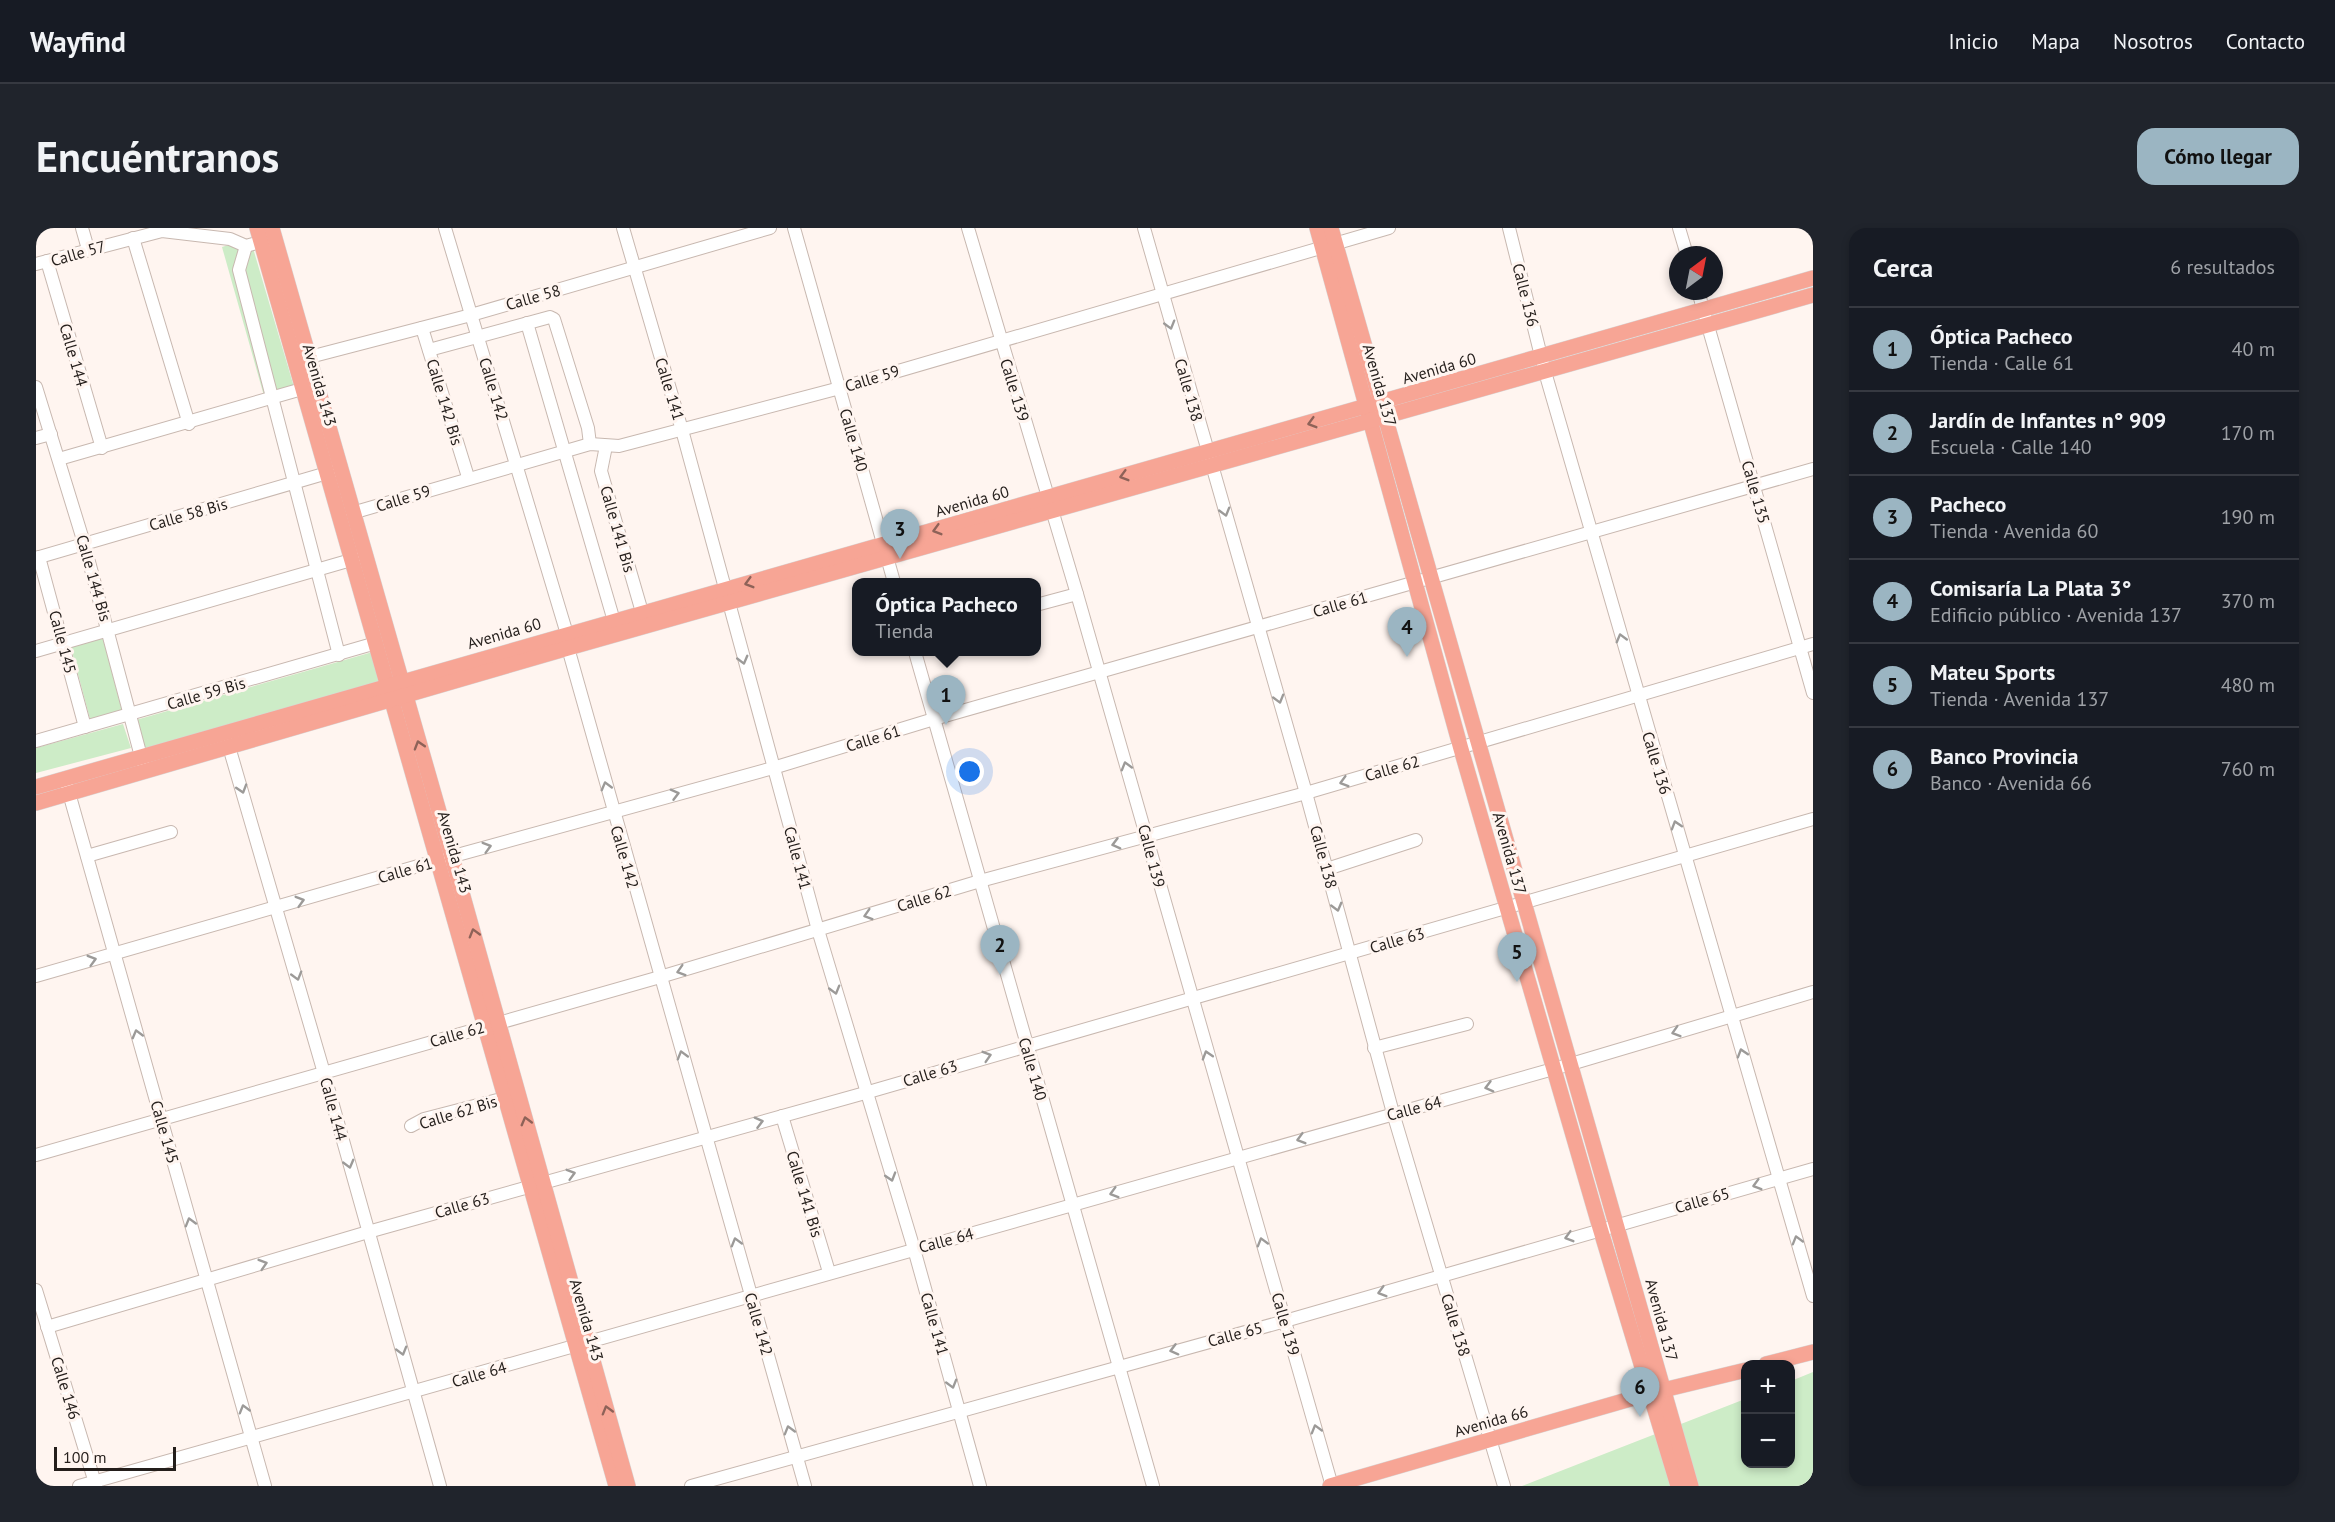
<!DOCTYPE html>
<html lang="es">
<meta charset="utf-8">
<style>
body{margin:0;font-family:"PT Sans",sans-serif;background:#20242c;color:#f1f3f6}
.controls{position:absolute;right:18px;bottom:18px;display:grid;overflow:hidden;border-radius:12px;box-shadow:0 3px 9px #0003}
.controls button{width:54px;height:54px;display:grid;place-items:center;padding:0;border:0;border-bottom:2px solid #363941;background:#171b24;color:#f1f3f6;font:30px sans-serif}
.compass{position:absolute;left:1633px;top:18px;width:54px;height:54px;border-radius:50%;background:#171b24;box-shadow:0 3px 9px #0003;rotate:32deg}
.scale{position:absolute;left:18px;bottom:15px;width:122px;box-sizing:border-box;padding-left:6px;border:3px solid #241e1b;border-top:0;font-size:16px;line-height:21px;white-space:nowrap;color:#241e1b;-webkit-text-stroke:4px #fff5f0;paint-order:stroke}
.you{position:absolute;left:934px;top:544px;width:21px;height:21px;margin:-15px;border:4px solid #fff;border-radius:50%;background:#1a73e8;box-shadow:0 0 0 9px #1a73e833}
.badge{display:grid;place-items:center;width:39px;height:39px;border-radius:50%;background:#9bb5c2;color:#111;font-size:20px;font-weight:700}
.pin{position:absolute;translate:-50% -50px;filter:drop-shadow(0 2px 3px #0008)}
.pin::after{content:'';position:absolute;top:32px;width:21px;height:18px;background:inherit;clip-path:polygon(0 0,100% 0,50% 100%)}
.popup{position:absolute;left:816px;top:350px;width:189px;height:78px;box-sizing:border-box;display:grid;place-content:center;border-radius:12px;background:#171b24;filter:drop-shadow(0 2px 4px #0005);font-size:20px;white-space:nowrap;color:#9ea1a6}
.popup b{font-size:22px;color:#f1f3f6}
.popup::after{content:'';position:absolute;left:50%;top:100%;margin-left:-12px;border:12px solid transparent;border-top-color:#171b24}
.list{margin:0;padding:0;list-style:none}
h2{display:flex;justify-content:space-between;align-items:center;height:78px;margin:0;padding:0 24px;font-size:26px}
h2 small{font-size:20px;font-weight:400;color:#9ea1a6}
.list li{display:grid;grid-template-columns:39px 1fr auto;gap:18px;align-items:center;box-sizing:border-box;height:84px;padding:0 24px;border-top:2px solid #363941}
.list b{display:block;font-size:22px;white-space:nowrap}
.list p{margin:0;font-size:20px;white-space:nowrap;color:#9ea1a6}
.list em{font-size:20px;font-style:normal;color:#9ea1a6}
.map{position:relative;flex:none;width:1777px;height:1258px;overflow:hidden;border-radius:18px}
header{display:flex;align-items:center;gap:36px;box-sizing:border-box;height:84px;padding:0 30px;background:#171b24;border-bottom:2px solid #363941}
header strong{font-size:28px}
nav{display:flex;gap:33px;margin-inline-start:auto;font-size:21px}
.intro{display:flex;align-items:center;justify-content:space-between;box-sizing:border-box;height:144px;padding:0 36px}
h1{margin:0;font-size:42px}
.button{padding:15px 27px;border-radius:18px;background:#9bb5c2;color:#111;font-size:21px;font-weight:700}
main{display:flex;gap:36px;padding:0 36px}
aside{flex:1;background:#171b24;border-radius:18px;box-shadow:0 3px 9px #0003}
.map>svg:first-child{display:block}
.green{fill:#cdecc7}
.lines{fill:none;stroke-linecap:round;stroke-linejoin:round}
.minor-casing{stroke:#c8b8b0;stroke-width:14}
.major-casing{stroke:#d8d6d6;stroke-width:16}
.minor{stroke:#fff;stroke-width:12}
.major{stroke:#f7a595;stroke-width:15}
.oneway{stroke:#9c9a98}
.oneway2{stroke:#8e6258}
.labels{text-anchor:middle;dominant-baseline:central;stroke-width:6;stroke-linejoin:round;paint-order:stroke}
.street-label{font-size:16px;fill:#241e1b;stroke:#fff5f0}
</style>
<header>
<strong>Wayfind</strong>
<nav><a>Inicio</a><a>Mapa</a><a>Nosotros</a><a>Contacto</a></nav>
</header>
<div class="intro"><h1>Encuéntranos</h1><a class="button">Cómo llegar</a></div>
<main>
<div class="map">
<svg width="1777" height="1258" viewBox="0 0 1777 1258">
<rect width="100%" height="100%" fill="#fff5f0"/>
<g class="green">
<path d="M 214,10 L 258,159 L 228,168 L 186,19 Z"/>
<path d="M 66,407 L 86,483 L 54,491 L 34,416 Z"/>
<path d="M 340,423 L 351,458 L 110,527 L 100,492 Z"/>
<path d="M 87,496 L 95,520 L 0,545 L 0,520 Z"/>
<path d="M 1777,1144 L 1777,1258 L 1486,1258 L 1709,1171 L 1710,1236 L 1754,1236 L 1755,1153 Z"/>
</g>
<g class="lines">
<defs>
<g id="minor">
<path d="M 46,0 L 52,21"/>
<path d="M 409,0 L 531,406 L 532,420 L 769,1258"/>
<path d="M 587,0 L 646,202 L 782,702 L 878,1021 L 944,1258"/>
<path d="M 758,0 L 858,354"/>
<path d="M 932,0 L 1041,366 L 1296,1258"/>
<path d="M 1108,0 L 1270,565 L 1357,885 L 1468,1258"/>
<path d="M 1473,0 L 1509,144 L 1777,1068"/>
<path d="M 1643,0 L 1651,27"/>
<path d="M 97,10 L 153,196"/>
<path d="M 210,18 L 203,42 L 303,427"/>
<path d="M 11,33 L 66,220"/>
<path d="M 0,36 L 126,3 L 194,11 L 210,18 L 217,16"/>
<path d="M 1662,63 L 1777,465"/>
<path d="M 491,95 L 578,393"/>
<path d="M 386,100 L 432,249"/>
<path d="M 393,122 L 514,89 L 518,91 L 552,200 L 554,216"/>
<path d="M 266,131 L 435,87 L 734,0"/>
<path d="M 0,159 L 48,315 L 107,536"/>
<path d="M 0,210 L 15,206"/>
<path d="M 570,218 L 565,243 L 606,384"/>
<path d="M 23,231 L 266,161"/>
<path d="M 316,285 L 554,216 L 583,218 L 804,160 L 1353,0"/>
<path d="M 3,329 L 49,499"/>
<path d="M 0,330 L 298,243"/>
<path d="M 1000,377 L 1041,366"/>
<path d="M 0,423 L 322,330"/>
<path d="M 879,424 L 1117,1258"/>
<path d="M 191,512 L 288,845 L 404,1258"/>
<path d="M 0,513 L 340,415"/>
<path d="M 31,558 L 229,1258"/>
<path d="M 51,628 L 135,604"/>
<path d="M 1291,641 L 1380,612"/>
<path d="M 0,748 L 403,632 L 737,540 L 898,491 L 1777,241"/>
<path d="M 1338,820 L 1431,796"/>
<path d="M 746,888 L 793,1044"/>
<path d="M 375,898 L 388,891 L 469,870"/>
<path d="M 0,927 L 624,749 L 944,653 L 1270,565 L 1777,416"/>
<path d="M 0,1062 L 60,1258"/>
<path d="M 11,1099 L 332,1004 L 829,865 L 1777,591"/>
<path d="M 43,1258 L 1535,836 L 1777,764"/>
<path d="M 655,1258 L 1249,1093 L 1777,941"/>
</g>
<g id="major">
<path d="M 221,0 L 580,1258"/>
<path d="M 236,0 L 416,629 L 592,1258"/>
<path d="M 1281,0 L 1425,521 L 1564,1000 L 1642,1258"/>
<path d="M 1295,0 L 1655,1258"/>
<path d="M 0,559 L 1777,50"/>
<path d="M 0,575 L 532,420 L 1777,67"/>
<path d="M 1730,1136 L 1777,1124"/>
<path d="M 1294,1258 L 1615,1165 L 1710,1142"/>
</g>
</defs>
<use href="#minor" class="minor-casing"/>
<use href="#major" class="major-casing"/>
<use href="#minor" class="minor"/>
<use href="#major" class="major"/>
</g>
<defs><path id="oneway-chevron" d="M-2-3.5L2.5 0L-2 3.5" fill="none" stroke-width="1.6" stroke-linecap="round" stroke-linejoin="round" transform="scale(1.5)"/></defs>
<g class="oneway">
<use href="#oneway-chevron" transform="translate(1134 97) rotate(74)"/>
<use href="#oneway-chevron" transform="translate(1189 284) rotate(74)"/>
<use href="#oneway-chevron" transform="translate(1585 410) rotate(-105)"/>
<use href="#oneway-chevron" transform="translate(707 432) rotate(75)"/>
<use href="#oneway-chevron" transform="translate(1243 471) rotate(74)"/>
<use href="#oneway-chevron" transform="translate(1090 538) rotate(-106)"/>
<use href="#oneway-chevron" transform="translate(1308 554) rotate(164)"/>
<use href="#oneway-chevron" transform="translate(570 558) rotate(-105)"/>
<use href="#oneway-chevron" transform="translate(206 561) rotate(73)"/>
<use href="#oneway-chevron" transform="translate(639 566) rotate(-15)"/>
<use href="#oneway-chevron" transform="translate(1640 597) rotate(-107)"/>
<use href="#oneway-chevron" transform="translate(1080 616) rotate(165)"/>
<use href="#oneway-chevron" transform="translate(451 619) rotate(-16)"/>
<use href="#oneway-chevron" transform="translate(264 673) rotate(-16)"/>
<use href="#oneway-chevron" transform="translate(1301 679) rotate(75)"/>
<use href="#oneway-chevron" transform="translate(832 687) rotate(163)"/>
<use href="#oneway-chevron" transform="translate(56 732) rotate(-16)"/>
<use href="#oneway-chevron" transform="translate(645 743) rotate(163)"/>
<use href="#oneway-chevron" transform="translate(261 748) rotate(74)"/>
<use href="#oneway-chevron" transform="translate(799 762) rotate(74)"/>
<use href="#oneway-chevron" transform="translate(1640 804) rotate(163)"/>
<use href="#oneway-chevron" transform="translate(101 806) rotate(-105)"/>
<use href="#oneway-chevron" transform="translate(1706 825) rotate(-107)"/>
<use href="#oneway-chevron" transform="translate(646 827) rotate(-106)"/>
<use href="#oneway-chevron" transform="translate(1171 827) rotate(-107)"/>
<use href="#oneway-chevron" transform="translate(951 828) rotate(-17)"/>
<use href="#oneway-chevron" transform="translate(1453 859) rotate(165)"/>
<use href="#oneway-chevron" transform="translate(723 894) rotate(-15)"/>
<use href="#oneway-chevron" transform="translate(1265 911) rotate(164)"/>
<use href="#oneway-chevron" transform="translate(313 936) rotate(75)"/>
<use href="#oneway-chevron" transform="translate(535 946) rotate(-16)"/>
<use href="#oneway-chevron" transform="translate(855 949) rotate(73)"/>
<use href="#oneway-chevron" transform="translate(1721 957) rotate(164)"/>
<use href="#oneway-chevron" transform="translate(1078 965) rotate(164)"/>
<use href="#oneway-chevron" transform="translate(154 994) rotate(-106)"/>
<use href="#oneway-chevron" transform="translate(1533 1009) rotate(164)"/>
<use href="#oneway-chevron" transform="translate(1761 1012) rotate(-106)"/>
<use href="#oneway-chevron" transform="translate(700 1014) rotate(-106)"/>
<use href="#oneway-chevron" transform="translate(1226 1014) rotate(-106)"/>
<use href="#oneway-chevron" transform="translate(227 1036) rotate(-17)"/>
<use href="#oneway-chevron" transform="translate(1346 1064) rotate(164)"/>
<use href="#oneway-chevron" transform="translate(1138 1122) rotate(165)"/>
<use href="#oneway-chevron" transform="translate(366 1123) rotate(74)"/>
<use href="#oneway-chevron" transform="translate(916 1156) rotate(74)"/>
<use href="#oneway-chevron" transform="translate(208 1181) rotate(-106)"/>
<use href="#oneway-chevron" transform="translate(1280 1201) rotate(-106)"/>
<use href="#oneway-chevron" transform="translate(753 1202) rotate(-106)"/>
</g>
<g class="oneway2">
<use href="#oneway-chevron" transform="translate(1276 195) rotate(164)"/>
<use href="#oneway-chevron" transform="translate(1088 248) rotate(164)"/>
<use href="#oneway-chevron" transform="translate(901 302) rotate(164)"/>
<use href="#oneway-chevron" transform="translate(713 355) rotate(164)"/>
<use href="#oneway-chevron" transform="translate(383 517) rotate(-107)"/>
<use href="#oneway-chevron" transform="translate(438 705) rotate(-106)"/>
<use href="#oneway-chevron" transform="translate(490 893) rotate(-105)"/>
<use href="#oneway-chevron" transform="translate(571 1182) rotate(-106)"/>
</g>
<g class="labels">
<g class="street-label">
<text transform="translate(42 25) rotate(-16)">Calle 57</text>
<text transform="translate(1490 67) rotate(76)">Calle 136</text>
<text transform="translate(497 69) rotate(-16)">Calle 58</text>
<text transform="translate(38 127) rotate(74)">Calle 144</text>
<text transform="translate(1403 140) rotate(-16)">Avenida 60</text>
<text transform="translate(836 150) rotate(-17)">Calle 59</text>
<text transform="translate(284 157) rotate(74)">Avenida 143</text>
<text transform="translate(1344 157) rotate(74)">Avenida 137</text>
<text transform="translate(458 161) rotate(73)">Calle 142</text>
<text transform="translate(634 161) rotate(73)">Calle 141</text>
<text transform="translate(979 162) rotate(73)">Calle 139</text>
<text transform="translate(1153 162) rotate(74)">Calle 138</text>
<text transform="translate(409 174) rotate(73)">Calle 142 Bis</text>
<text transform="translate(818 212) rotate(74)">Calle 140</text>
<text transform="translate(1720 264) rotate(74)">Calle 135</text>
<text transform="translate(367 270) rotate(-17)">Calle 59</text>
<text transform="translate(936 273) rotate(-16)">Avenida 60</text>
<text transform="translate(152 286) rotate(-16)">Calle 58 Bis</text>
<text transform="translate(582 301) rotate(74)">Calle 141 Bis</text>
<text transform="translate(58 350) rotate(74)">Calle 144 Bis</text>
<text transform="translate(1304 376) rotate(-16)">Calle 61</text>
<text transform="translate(468 405) rotate(-16)">Avenida 60</text>
<text transform="translate(27 414) rotate(75)">Calle 145</text>
<text transform="translate(170 465) rotate(-16)">Calle 59 Bis</text>
<text transform="translate(837 510) rotate(-17)">Calle 61</text>
<text transform="translate(1621 535) rotate(73)">Calle 136</text>
<text transform="translate(1356 540) rotate(-16)">Calle 62</text>
<text transform="translate(419 624) rotate(74)">Avenida 143</text>
<text transform="translate(1474 625) rotate(74)">Avenida 137</text>
<text transform="translate(1116 628) rotate(75)">Calle 139</text>
<text transform="translate(589 629) rotate(74)">Calle 142</text>
<text transform="translate(1288 629) rotate(75)">Calle 138</text>
<text transform="translate(762 630) rotate(75)">Calle 141</text>
<text transform="translate(369 642) rotate(-16)">Calle 61</text>
<text transform="translate(888 670) rotate(-17)">Calle 62</text>
<text transform="translate(1361 712) rotate(-16)">Calle 63</text>
<text transform="translate(421 806) rotate(-16)">Calle 62</text>
<text transform="translate(997 841) rotate(74)">Calle 140</text>
<text transform="translate(894 845) rotate(-17)">Calle 63</text>
<text transform="translate(1378 880) rotate(-15)">Calle 64</text>
<text transform="translate(298 881) rotate(75)">Calle 144</text>
<text transform="translate(422 884) rotate(-17)">Calle 62 Bis</text>
<text transform="translate(129 904) rotate(74)">Calle 145</text>
<text transform="translate(769 966) rotate(73)">Calle 141 Bis</text>
<text transform="translate(1666 972) rotate(-16)">Calle 65</text>
<text transform="translate(426 977) rotate(-16)">Calle 63</text>
<text transform="translate(910 1012) rotate(-15)">Calle 64</text>
<text transform="translate(551 1092) rotate(74)">Avenida 143</text>
<text transform="translate(1626 1092) rotate(75)">Avenida 137</text>
<text transform="translate(723 1096) rotate(74)">Calle 142</text>
<text transform="translate(899 1096) rotate(74)">Calle 141</text>
<text transform="translate(1250 1096) rotate(74)">Calle 139</text>
<text transform="translate(1420 1097) rotate(73)">Calle 138</text>
<text transform="translate(1199 1106) rotate(-15)">Calle 65</text>
<text transform="translate(443 1146) rotate(-16)">Calle 64</text>
<text transform="translate(30 1160) rotate(73)">Calle 146</text>
<text transform="translate(1455 1193) rotate(-16)">Avenida 66</text>
</g>
</g>
</svg>
<div class="controls">
<button>+</button>
<button>−</button>
</div>
<svg class="compass" viewBox="-18 -18 36 36"><path d="M0-13l5 13h-10z" fill="#e53935"/><path d="M0 13l5-13h-10z" fill="#9ea1a6"/></svg>
<div class="scale">100 m</div>
<div class="you"></div>
<div class="pin badge" style="left:910px;top:497px">1</div>
<div class="popup"><b>Óptica Pacheco</b>Tienda</div>
<div class="pin badge" style="left:964px;top:747px">2</div>
<div class="pin badge" style="left:864px;top:331px">3</div>
<div class="pin badge" style="left:1371px;top:429px">4</div>
<div class="pin badge" style="left:1481px;top:754px">5</div>
<div class="pin badge" style="left:1604px;top:1189px">6</div>
</div>
<aside>
<h2>Cerca<small>6 resultados</small></h2>
<ul class="list">
<li><span class="badge">1</span><div><b>Óptica Pacheco</b><p>Tienda · Calle 61</p></div><em>40 m</em></li>
<li><span class="badge">2</span><div><b>Jardín de Infantes n° 909</b><p>Escuela · Calle 140</p></div><em>170 m</em></li>
<li><span class="badge">3</span><div><b>Pacheco</b><p>Tienda · Avenida 60</p></div><em>190 m</em></li>
<li><span class="badge">4</span><div><b>Comisaría La Plata 3°</b><p>Edificio público · Avenida 137</p></div><em>370 m</em></li>
<li><span class="badge">5</span><div><b>Mateu Sports</b><p>Tienda · Avenida 137</p></div><em>480 m</em></li>
<li><span class="badge">6</span><div><b>Banco Provincia</b><p>Banco · Avenida 66</p></div><em>760 m</em></li>
</ul>
</aside>
</main>
